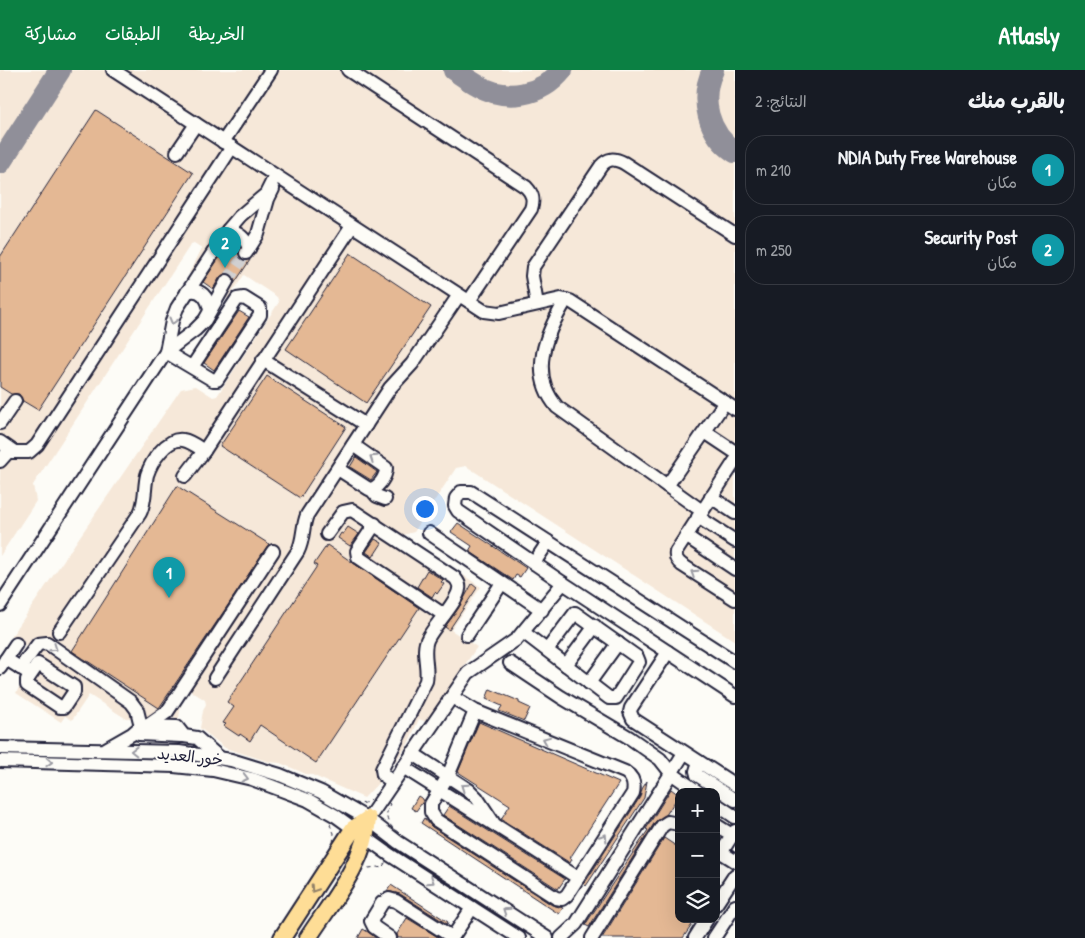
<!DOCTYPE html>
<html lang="ar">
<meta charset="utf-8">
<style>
body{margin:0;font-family:"Patrick Hand","Playpen Sans Arabic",sans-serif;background:#242831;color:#f1f3f6;direction:rtl}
.controls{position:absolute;right:15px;bottom:15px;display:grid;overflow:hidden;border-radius:10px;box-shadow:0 5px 20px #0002}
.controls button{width:45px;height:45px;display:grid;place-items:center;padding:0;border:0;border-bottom:1px solid #363941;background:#171b24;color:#f1f3f6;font:25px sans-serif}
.you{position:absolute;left:424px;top:438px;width:18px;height:18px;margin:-12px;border:4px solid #fff;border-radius:50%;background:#1a73e8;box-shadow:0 0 0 8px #1a73e833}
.badge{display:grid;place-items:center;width:32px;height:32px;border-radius:50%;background:#0b8043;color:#fff;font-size:16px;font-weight:700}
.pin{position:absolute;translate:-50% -41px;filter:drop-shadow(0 1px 2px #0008)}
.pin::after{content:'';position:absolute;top:26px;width:18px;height:15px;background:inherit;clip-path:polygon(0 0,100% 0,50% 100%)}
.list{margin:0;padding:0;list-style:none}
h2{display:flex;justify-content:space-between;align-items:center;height:65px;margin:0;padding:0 20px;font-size:21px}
h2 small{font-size:16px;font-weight:400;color:#9ea1a6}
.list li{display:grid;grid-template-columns:32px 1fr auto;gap:15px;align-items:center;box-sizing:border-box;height:70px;margin:0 10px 10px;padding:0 10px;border:1px solid #363941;border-radius:20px}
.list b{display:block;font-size:19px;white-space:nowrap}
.list p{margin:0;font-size:16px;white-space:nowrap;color:#9ea1a6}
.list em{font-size:16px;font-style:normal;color:#9ea1a6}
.icon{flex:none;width:28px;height:28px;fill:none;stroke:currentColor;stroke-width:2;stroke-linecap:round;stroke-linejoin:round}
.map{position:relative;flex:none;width:735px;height:868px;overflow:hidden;direction:ltr}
header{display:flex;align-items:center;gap:30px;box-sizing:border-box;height:70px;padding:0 25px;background:#0b8043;color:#fff}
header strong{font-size:24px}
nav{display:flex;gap:28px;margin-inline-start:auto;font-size:18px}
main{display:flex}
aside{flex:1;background:#171b24}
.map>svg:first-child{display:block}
.built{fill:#f6e8d9}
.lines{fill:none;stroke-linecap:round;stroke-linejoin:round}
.taxiway{stroke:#908f99;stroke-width:22}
.building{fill:#e4b894;stroke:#22223b}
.minor-tunnel{stroke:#d1d0d1;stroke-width:12;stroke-dasharray:12 6;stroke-linecap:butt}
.minor-casing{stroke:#22223b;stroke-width:16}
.major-casing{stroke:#22223b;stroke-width:20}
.path{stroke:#22223b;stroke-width:1;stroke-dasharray:4 4;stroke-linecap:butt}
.minor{stroke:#fdfcf7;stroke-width:12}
.major{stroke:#fedd96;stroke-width:16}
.oneway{stroke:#9a9aa2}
.oneway2{stroke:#908068}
.labels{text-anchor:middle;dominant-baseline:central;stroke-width:4;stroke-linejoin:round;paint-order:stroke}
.street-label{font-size:16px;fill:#22223b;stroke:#fdfcf7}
</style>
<header>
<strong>Atlasly</strong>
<nav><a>الخريطة</a><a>الطبقات</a><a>مشاركة</a></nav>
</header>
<main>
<aside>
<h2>بالقرب منك<small>النتائج: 2</small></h2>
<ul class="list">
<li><span class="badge" style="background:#0f9aa8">1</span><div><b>NDIA Duty Free Warehouse</b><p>مكان</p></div><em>210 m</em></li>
<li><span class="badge" style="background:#0f9aa8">2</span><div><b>Security Post</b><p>مكان</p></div><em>250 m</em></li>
</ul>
</aside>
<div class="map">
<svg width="735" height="868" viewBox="0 0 735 868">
<rect width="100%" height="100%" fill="#fdfcf7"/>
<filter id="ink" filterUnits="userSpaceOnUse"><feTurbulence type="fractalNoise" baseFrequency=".02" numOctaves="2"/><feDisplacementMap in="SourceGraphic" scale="10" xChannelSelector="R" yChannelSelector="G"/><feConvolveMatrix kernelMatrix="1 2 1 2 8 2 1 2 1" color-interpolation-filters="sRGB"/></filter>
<g filter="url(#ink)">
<path class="built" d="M 0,0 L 735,0 L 735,571 L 466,396 L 456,398 L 414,462 L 403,465 L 481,517 L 451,560 L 477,577 L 426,652 L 419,649 L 408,674 L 384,707 L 364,728 L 312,705 L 306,704 L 280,693 L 270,692 L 225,678 L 200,658 L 203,641 L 206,634 L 205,630 L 188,619 L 181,634 L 179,648 L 159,649 L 156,644 L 146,648 L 125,648 L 89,625 L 72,650 L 65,646 L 61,652 L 16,623 L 24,609 L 9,600 L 26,576 L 11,567 L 181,319 L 196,316 L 213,327 L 217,326 L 279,232 L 277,227 L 244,205 L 228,229 L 189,203 L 202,178 L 194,173 L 191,174 L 33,415 L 36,431 L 0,486 Z"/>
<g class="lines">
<g class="taxiway">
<path d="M 454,0 C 462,5 469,11 477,15 C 506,32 541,26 562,0"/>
<path d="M 713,0 C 699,29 708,64 735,82"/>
<path d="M 0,93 L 60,0"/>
</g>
</g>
<g class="building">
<path d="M 96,40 L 193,103 L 38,340 L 23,331 L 19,324 L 11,324 L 0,317 L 0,187 Z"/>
<path d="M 229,173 L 239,179 L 238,183 L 241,190 L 250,190 L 234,214 L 234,206 L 226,203 L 220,207 L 213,219 L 203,212 Z"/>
<path d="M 350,183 L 431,237 L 366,333 L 286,279 Z"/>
<path d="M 239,241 L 249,247 L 214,300 L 204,293 Z"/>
<path d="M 267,306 L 346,357 L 300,428 L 220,376 Z"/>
<path d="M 356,387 L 377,402 L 371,410 L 350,397 Z"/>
<path d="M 177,416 L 269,474 L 159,638 L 72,581 Z"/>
<path d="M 458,453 L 526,498 L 520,507 L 516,505 L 513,510 L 469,481 L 472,476 L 451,462 Z"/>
<path d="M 348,457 L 359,464 L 350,476 L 338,468 L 341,463 L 343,464 Z"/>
<path d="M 375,469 L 382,473 L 373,487 L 366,482 Z"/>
<path d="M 327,475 L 419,538 L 316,693 L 260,655 L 250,671 L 240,664 L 239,666 L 224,656 L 226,654 L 223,653 L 234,637 L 227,632 L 317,496 L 314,494 Z"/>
<path d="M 427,500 L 443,510 L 441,512 L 444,514 L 437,524 L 435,522 L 432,527 L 417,517 Z"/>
<path d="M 472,514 L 477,518 L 449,560 L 445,557 L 461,534 Z"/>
<path d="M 490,619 L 519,631 L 519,633 L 530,638 L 524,651 L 499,641 L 502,636 L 486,629 Z"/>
<path d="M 479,652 L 619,713 L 570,788 L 572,789 L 570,793 L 501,749 L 510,735 L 458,702 Z"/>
<path d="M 647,711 L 644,728 L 586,816 L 584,814 L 640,727 L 642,719 Z"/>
<path d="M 671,719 L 679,725 L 666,745 L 655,752 L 589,857 L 585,855 L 648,760 L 646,759 Z"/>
<path d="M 418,726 L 424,730 L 416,741 L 411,738 Z"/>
<path d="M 449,736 L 565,809 L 558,819 L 443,745 Z"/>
<path d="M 424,748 L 432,757 L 552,835 L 563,838 L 559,844 L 421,753 Z"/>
<path d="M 664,768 L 679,778 L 679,849 L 696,849 L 683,868 L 602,868 Z"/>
<path d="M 391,815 L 448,852 L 447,854 L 400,824 L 387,821 Z"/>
<path d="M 407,848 L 438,867 L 437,868 L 398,868 L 397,864 Z"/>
<path d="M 363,859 L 368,862 L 376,868 L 358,868 Z"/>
</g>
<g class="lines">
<path class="minor-tunnel" d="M 227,211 L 246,183"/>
<defs>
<g id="minor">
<path d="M 113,0 L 484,241 L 499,243 L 561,229 L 570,231 L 735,339"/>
<path d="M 348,0 L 526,117 C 533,124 534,130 531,139 L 469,231"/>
<path d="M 223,72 L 271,0"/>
<path d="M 177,82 L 196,54"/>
<path d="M 228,160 C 240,164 245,167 249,179"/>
<path d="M 246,183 L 258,164 L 268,129 L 273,119"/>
<path d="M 187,222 C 201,217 208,228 210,240"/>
<path d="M 566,230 C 546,263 528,303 557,337 L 702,441"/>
<path d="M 537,234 L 532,206 L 533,197 L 601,96 C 608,88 614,88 624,93 L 735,165"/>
<path d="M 166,282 L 213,310 L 217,310 L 260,245 L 260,238 L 244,228 L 237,229 L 192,297"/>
<path d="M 166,282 L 195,260 L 205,250 L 227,211"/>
<path d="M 263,290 L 366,355"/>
<path d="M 0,353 L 15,331"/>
<path d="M 705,362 L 735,382"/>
<path d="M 0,372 L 13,381"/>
<path d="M 0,391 L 8,382 L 29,382 L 37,375 L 232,77"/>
<path d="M 735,391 L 676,482 C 675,488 677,491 682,495 L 735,529"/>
<path d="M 338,399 L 369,419 C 378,419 386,407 386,398 L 353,375"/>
<path d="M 185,406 L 204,381"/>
<path d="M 667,416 L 725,332"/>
<path d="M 371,419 L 377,426 L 385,429"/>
<path d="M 711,427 L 735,443"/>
<path d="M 698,447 L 735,471"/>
<path d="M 375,454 L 357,481 L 358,487 L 444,545"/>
<path d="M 429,463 L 542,540"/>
<path d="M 327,464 L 343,442 L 352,440 L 455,508 C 458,512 460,515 459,519 C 458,531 434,556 428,568 C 421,580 429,597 426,611 L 382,699 L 383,705 L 393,712"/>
<path d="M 686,466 L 735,499"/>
<path d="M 534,493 L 548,472"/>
<path d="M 0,535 L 166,282 L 172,251 L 177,238 L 228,160 L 240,146 L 266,124 L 275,106"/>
<path d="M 59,562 L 140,443 C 146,431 144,418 147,405 C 151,392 167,367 183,370 C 190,371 198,377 204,381 L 352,156"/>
<path d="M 523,562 L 609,628 L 616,628 L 639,592 L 637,587 L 575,543 L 547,580"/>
<path d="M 467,565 L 502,513"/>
<path d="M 668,582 L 631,638 L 630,642 L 633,649 L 735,715"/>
<path d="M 6,589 L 27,602"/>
<path d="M 735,592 L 471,422 L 461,422 L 456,428 L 455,436 L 458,441 L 563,513 L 735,626"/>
<path d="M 510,593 L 561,627 L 630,668 L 660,689 L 671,703 L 698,722"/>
<path d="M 38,594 L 74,617 L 74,622 L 64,637 L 60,637 L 27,615 L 27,610 Z"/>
<path d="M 566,595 L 595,556"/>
<path d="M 0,598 L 16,574"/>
<path d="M 20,598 L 38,574 L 47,573 L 131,632 L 137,640 L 141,656"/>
<path d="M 215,608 L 298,481 C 304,469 302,457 307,445 L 390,318 L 412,294 L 459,225"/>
<path d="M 589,613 L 618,573"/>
<path d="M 452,627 L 475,641 L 625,702 C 633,707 635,714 633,723 L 567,825 L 562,829 L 556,828 L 436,750 L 431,742 L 431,734 L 448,706 L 475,641"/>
<path d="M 147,656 L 167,642 L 273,481"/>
<path d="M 139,664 L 181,666"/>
<path d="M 0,678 L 179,682 L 231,690 L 280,705 L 321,722 L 368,749 L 398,772 L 547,868"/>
<path d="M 104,680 L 132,664 L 141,656 L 177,657 L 184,666 L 197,668 L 220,688"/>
<path d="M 412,683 L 469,720 L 477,728 L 493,752"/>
<path d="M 0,691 L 174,696 L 213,700 L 252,709 L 271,716 L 308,730 L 336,746 L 390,785 L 519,868"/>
<path d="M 699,692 L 696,701 L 697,705 L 735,730"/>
<path d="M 403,697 C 461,734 520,770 578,808"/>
<path d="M 716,734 L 735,747"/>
<path d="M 368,749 L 468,603 L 517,569 L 563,513"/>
<path d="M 716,755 L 732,765"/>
<path d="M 716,779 L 735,791"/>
<path d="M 721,783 L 735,761"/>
<path d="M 716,834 L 735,805"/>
<path d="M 390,868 L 374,857 L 371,851 L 382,833 L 389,829 L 396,831 L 452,867"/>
<path d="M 452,868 L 472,838"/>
<path d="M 561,868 L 576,854 L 684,683"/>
<path d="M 592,868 L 662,756 L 668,752 L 679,754"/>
<path d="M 695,868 L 707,849"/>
<path d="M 714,868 L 735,836"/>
</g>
<g id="major">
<path d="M 282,868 L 353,759 L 368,749"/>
<path d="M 308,868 C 331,832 365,793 368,749"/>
</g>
</defs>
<use href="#minor" class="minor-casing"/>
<use href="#major" class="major-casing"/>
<path class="path" d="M 375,724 L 390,734 C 382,749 390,757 402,765 L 382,798 L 377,797 L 369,798 L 333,774 L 334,763 L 330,755 L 348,730 C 358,736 369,735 375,724 Z"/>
<use href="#minor" class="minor"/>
<use href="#major" class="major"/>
</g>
<defs><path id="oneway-chevron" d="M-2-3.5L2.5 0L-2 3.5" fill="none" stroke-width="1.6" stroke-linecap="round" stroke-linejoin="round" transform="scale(1.25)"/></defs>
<g class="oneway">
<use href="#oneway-chevron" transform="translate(173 251) rotate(105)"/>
<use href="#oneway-chevron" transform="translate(373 388) rotate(-146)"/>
<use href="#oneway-chevron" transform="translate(694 503) rotate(-147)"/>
<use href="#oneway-chevron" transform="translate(54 578) rotate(35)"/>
<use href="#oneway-chevron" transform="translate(546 670) rotate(-158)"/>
<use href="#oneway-chevron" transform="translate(134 681) rotate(-179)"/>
<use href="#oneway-chevron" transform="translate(49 692) rotate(2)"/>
<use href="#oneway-chevron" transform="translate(245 708) rotate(14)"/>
<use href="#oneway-chevron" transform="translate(464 717) rotate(-145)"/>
<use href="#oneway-chevron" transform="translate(604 767) rotate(-57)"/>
<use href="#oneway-chevron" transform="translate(431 811) rotate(33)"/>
<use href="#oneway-chevron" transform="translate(506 841) rotate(-146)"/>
</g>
<use class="oneway2" href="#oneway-chevron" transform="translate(314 819) rotate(123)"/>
</g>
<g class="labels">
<g class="street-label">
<text transform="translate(190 686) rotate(6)">خور العديد</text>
</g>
</g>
</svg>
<div class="controls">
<button>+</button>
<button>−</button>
<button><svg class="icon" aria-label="layers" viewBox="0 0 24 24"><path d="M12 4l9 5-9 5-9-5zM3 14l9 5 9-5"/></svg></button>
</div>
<div class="you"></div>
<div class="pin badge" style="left:169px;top:528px;background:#0f9aa8">1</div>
<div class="pin badge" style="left:225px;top:198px;background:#0f9aa8">2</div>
</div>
</main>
